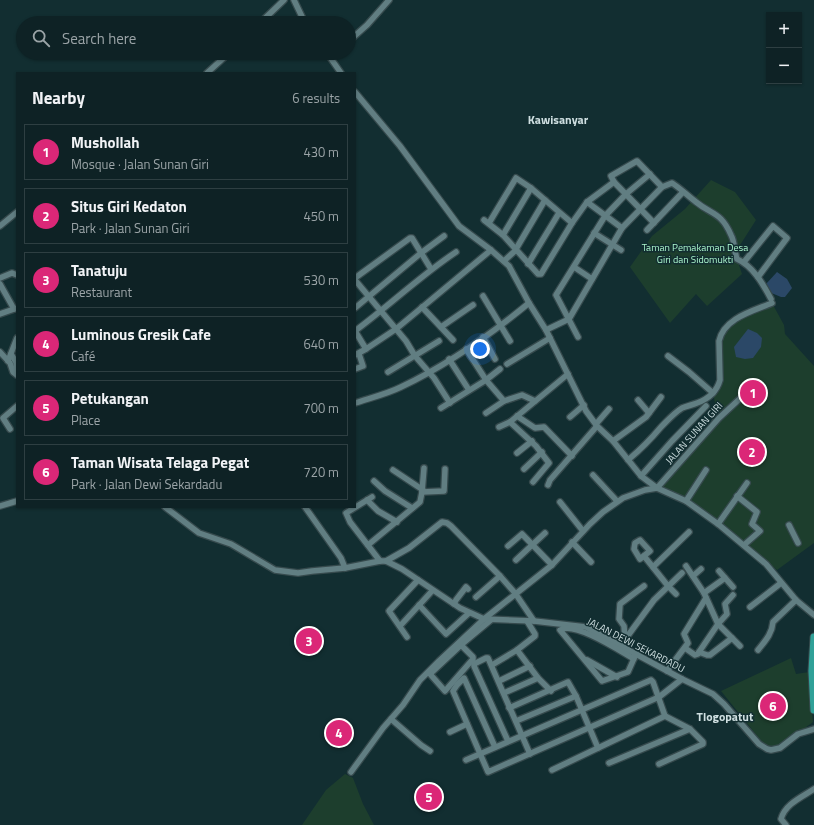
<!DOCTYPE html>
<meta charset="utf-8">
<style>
body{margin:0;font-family:"Titillium Web",sans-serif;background:#1c2f32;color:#f1f3f6}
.controls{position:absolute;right:12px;top:12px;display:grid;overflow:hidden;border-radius:0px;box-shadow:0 1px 3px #0004}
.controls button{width:36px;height:36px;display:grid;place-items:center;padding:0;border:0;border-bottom:1px solid #2e3f42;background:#0e2225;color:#f1f3f6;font:20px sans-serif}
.you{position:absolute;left:480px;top:349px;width:14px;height:14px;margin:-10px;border:3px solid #fff;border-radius:50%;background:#1a73e8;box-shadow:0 0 0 6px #1a73e833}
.badge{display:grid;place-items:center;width:26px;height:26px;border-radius:50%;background:#db2777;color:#fff;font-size:13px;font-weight:700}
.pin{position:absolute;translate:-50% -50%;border:2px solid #fff;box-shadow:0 1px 4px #0006}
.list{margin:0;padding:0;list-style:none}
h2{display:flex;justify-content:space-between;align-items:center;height:52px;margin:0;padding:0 16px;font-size:17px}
h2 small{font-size:13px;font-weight:400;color:#9ba4a7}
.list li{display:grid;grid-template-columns:26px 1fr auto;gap:12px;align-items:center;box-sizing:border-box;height:56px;margin:0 8px 8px;padding:0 8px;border:1px solid #2e3f42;border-radius:0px}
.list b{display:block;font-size:15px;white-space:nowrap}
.list p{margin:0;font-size:13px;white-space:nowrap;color:#9ba4a7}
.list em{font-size:13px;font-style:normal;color:#9ba4a7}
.icon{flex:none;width:22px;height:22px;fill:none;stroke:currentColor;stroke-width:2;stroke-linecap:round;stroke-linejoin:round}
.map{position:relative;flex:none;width:814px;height:825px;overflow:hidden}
.search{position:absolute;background:#0e2225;box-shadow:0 1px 3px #0004;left:16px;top:16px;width:340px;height:44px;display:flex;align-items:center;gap:10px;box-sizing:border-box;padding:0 14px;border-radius:22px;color:#9ba4a7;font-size:15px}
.panel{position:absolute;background:#0e2225;box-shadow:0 1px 3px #0004;left:16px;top:72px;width:340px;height:436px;border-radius:0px}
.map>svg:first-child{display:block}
.green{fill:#1d3e2d}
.water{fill:#2b4867}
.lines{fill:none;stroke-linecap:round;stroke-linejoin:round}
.minor-casing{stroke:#364a4d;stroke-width:8}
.major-casing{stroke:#364a4d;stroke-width:9}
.minor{stroke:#617e82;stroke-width:5.5}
.major{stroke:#30a198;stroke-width:7}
.labels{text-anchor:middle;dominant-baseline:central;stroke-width:3;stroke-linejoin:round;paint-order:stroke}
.park-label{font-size:10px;fill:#adf7ce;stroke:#122e31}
.street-label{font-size:10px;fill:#cfdfe1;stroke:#122e31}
.quarter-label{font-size:12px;font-weight:bold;fill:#cfdfe1;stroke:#122e31}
</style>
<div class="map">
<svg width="814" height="825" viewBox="0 0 814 825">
<rect width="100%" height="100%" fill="#122e31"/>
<g class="green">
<path d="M 711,180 L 735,192 L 756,220 L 735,253 L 742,274 L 707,306 L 696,294 L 670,323 L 630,267 L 652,236 L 685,209 Z"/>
<path d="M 772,303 L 784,325 L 785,334 L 814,366 L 814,543 L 777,570 L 687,498 L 661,486 L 718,418 L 713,393 L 718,386 L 719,341 L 730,322 Z"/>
<path d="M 791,658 L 796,674 L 809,672 L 813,722 C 799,732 784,748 766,747 L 721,691 Z"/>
<path d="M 345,774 L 353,778 L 363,804 L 374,825 L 302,825 L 326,790 Z"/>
</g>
<g class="water">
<path d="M 777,272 L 787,279 L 792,288 L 785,297 L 781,297 L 769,292 L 766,284 Z"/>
<path d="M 748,329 L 757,333 L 762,338 L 761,347 L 753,358 L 745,359 L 736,357 L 734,347 Z"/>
</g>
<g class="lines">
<defs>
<g id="minor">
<path d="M 294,0 L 305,23"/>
<path d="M 260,23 L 284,0"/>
<path d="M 349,41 L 367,25 L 389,0"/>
<path d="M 327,53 L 341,73"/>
<path d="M 207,73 L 229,53"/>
<path d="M 355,92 L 400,146 L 459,226 L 491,250 L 509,266 L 529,303 L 546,330 L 586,411 L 597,426 L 613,441 L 641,476 L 657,488 L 686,501 L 718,524 L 766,564 L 796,600 L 814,615"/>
<path d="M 587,202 L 622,228"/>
<path d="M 484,220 L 503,235 L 538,274 L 541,274 L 572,223 L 587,202 L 614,182"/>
<path d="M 489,223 L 516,178 L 531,188 L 572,223"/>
<path d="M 654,223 L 614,182 L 611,176 L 637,161 L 662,187"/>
<path d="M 0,226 L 17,212"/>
<path d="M 647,230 L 683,192"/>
<path d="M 594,233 L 621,250"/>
<path d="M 503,235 L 531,188"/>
<path d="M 516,249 L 545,200"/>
<path d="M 504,261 L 516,250"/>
<path d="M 744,262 L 773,226 L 787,238 L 758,277"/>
<path d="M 528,264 L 559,213"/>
<path d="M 574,267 L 592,279"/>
<path d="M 0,278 L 12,273 L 17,275"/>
<path d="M 355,278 L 410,238 L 412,238 L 431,269"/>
<path d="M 355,280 L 406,341 L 415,356 L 434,378 L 450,403"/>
<path d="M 0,284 L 14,309"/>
<path d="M 483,296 L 510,341"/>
<path d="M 422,307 L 453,340"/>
<path d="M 355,308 L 421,253 L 444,236"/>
<path d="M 0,314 L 17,308"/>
<path d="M 441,327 L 473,305"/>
<path d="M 546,330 L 569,319 L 622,228 L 662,187 L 672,183 C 680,188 688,196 696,202 C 712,215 721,212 731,235 C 735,242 734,251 737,259 C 753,266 763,284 771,299"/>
<path d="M 355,331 C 390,305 420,276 456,252"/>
<path d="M 355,331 L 366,349"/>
<path d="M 483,337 L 495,359"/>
<path d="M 578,337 L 556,295 L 605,216 L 626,194 L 650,174"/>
<path d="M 466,349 L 486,380 L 504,401 L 486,413"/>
<path d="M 0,352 L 10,363 L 13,372 L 17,375"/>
<path d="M 11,354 L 16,362 L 17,375"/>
<path d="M 355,355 L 366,349 L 396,329 L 491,250"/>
<path d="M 668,356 L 689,372 L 713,393"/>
<path d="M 449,359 L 469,390"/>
<path d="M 8,361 L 17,338"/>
<path d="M 507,364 L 550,338"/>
<path d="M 355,369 L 363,366 L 359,354"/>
<path d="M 388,372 L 439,341"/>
<path d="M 638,400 L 649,413"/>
<path d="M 504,401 L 522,395 L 535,401"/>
<path d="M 355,403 C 370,398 387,394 401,387 C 447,365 490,335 529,303"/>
<path d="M 441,408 L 486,380 L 500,369"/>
<path d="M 517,416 L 535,428 L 544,427 L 572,456"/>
<path d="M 570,417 L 584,405"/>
<path d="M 596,424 L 609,409"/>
<path d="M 499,427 L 510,422"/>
<path d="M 10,429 L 3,418 L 17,406"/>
<path d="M 613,441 L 646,417 L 661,397"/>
<path d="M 517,453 L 532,441"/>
<path d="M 628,460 C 640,450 651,439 661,427 C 668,420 674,413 682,408 C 687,406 692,405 697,403 C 708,399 717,391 720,380 L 719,341 C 724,318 753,311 772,303"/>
<path d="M 524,469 L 542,452"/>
<path d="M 393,470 L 423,490"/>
<path d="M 593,475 L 617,501"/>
<path d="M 641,476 L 672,441 L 706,406"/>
<path d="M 374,481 L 385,491 L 412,508"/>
<path d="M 533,482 L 549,463 L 536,446 L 510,422 L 568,374"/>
<path d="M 548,485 L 550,480 L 597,426"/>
<path d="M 657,488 L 719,418 L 746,393"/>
<path d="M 422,492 L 444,491 L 445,469"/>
<path d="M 737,496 L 757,512 L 752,524 L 760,531 L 744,545"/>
<path d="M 372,497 L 346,513 L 350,522 L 380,561"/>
<path d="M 367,500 L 378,511 L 397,522"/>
<path d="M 686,501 L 706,470"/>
<path d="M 560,502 L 583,531"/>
<path d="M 0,506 L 17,501"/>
<path d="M 165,507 L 199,533 L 231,544 L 275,570 L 298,573 L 312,571 L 345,568 L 380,561 L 386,561 L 402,569 L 460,608 L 484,619 L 534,621 L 586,627 L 682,679 L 713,694 L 724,704 L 759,744 L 767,749 L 771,750 L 780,748 L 798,734 L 814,729"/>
<path d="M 305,507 L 341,558 L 345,568"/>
<path d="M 718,524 L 747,483"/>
<path d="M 789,525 L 798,543"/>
<path d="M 640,540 L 650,551 L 640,559 L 634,549 L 635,543 Z"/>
<path d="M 572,542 L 591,562"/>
<path d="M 368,545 L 420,502 L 422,492 L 424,468"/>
<path d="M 508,546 L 522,534 L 552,565"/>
<path d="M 644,556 L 668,586 L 676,594"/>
<path d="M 516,560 L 545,533"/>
<path d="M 386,561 L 409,548 L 442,522 L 447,523 L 451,526 L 500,576 L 515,593 L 534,621"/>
<path d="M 686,566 L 704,593 L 718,624 L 740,646"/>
<path d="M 653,567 L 689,532"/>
<path d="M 719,571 L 733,587"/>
<path d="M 693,576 L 701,569"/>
<path d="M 704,593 L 725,578"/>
<path d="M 476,597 L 500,576"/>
<path d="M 454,604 L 456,600 L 466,587 L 468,589"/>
<path d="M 419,605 L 446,634 L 469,613"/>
<path d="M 750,607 L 781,583"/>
<path d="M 400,626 L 432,591"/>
<path d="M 407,637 L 389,611 L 418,580"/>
<path d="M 732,638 L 710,655 L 707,655 L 699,652 L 718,624 L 727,614 L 725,604 L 733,595"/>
<path d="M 625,639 L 624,626 L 619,619 L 620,604 L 644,586"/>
<path d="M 461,645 L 473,657 L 473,659 L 445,691 L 430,674 Z"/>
<path d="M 461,645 L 491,620"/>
<path d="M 621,645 L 654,600 L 682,573"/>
<path d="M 685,648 L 695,655 L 698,654 L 699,652"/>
<path d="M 517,650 L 538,678 L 551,691"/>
<path d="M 758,650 C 765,641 772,634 773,622 L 796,600"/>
<path d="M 634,659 C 620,651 575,621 560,630 L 602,681 L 628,672 L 636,654"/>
<path d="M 587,660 L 617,677"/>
<path d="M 492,665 L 517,650 L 535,636 L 535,634 L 527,621"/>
<path d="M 667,671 L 688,643 L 684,634 L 706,598"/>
<path d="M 499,681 L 530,666"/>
<path d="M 504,693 L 538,678"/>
<path d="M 509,708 L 568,682 L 576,696 L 598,748"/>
<path d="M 391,719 L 421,745 L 430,751"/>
<path d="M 516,721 L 576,696"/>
<path d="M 450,732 L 467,724"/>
<path d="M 508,741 L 474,666 L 474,664 L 486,658 L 488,658 L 530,754"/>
<path d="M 495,747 L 464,678 L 457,685 L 453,691 L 488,772 L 659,697 L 682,679"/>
<path d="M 466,760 L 651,680 L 653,682 L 665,716"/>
<path d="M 609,763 L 690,729"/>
<path d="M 552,770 L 665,716 L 690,729 L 703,742 L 703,744 L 659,764"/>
<path d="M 351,772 L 383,728 L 403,705 L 420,680 L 439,661 L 484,619 L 552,565 L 590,524 L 603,512 L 623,498 L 645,490 L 657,488"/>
<path d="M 786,825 L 781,819 C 785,804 802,797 814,789"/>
</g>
<path id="major" d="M 814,637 L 812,671 L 814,710"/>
</defs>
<use href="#minor" class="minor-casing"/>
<use href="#major" class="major-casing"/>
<use href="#minor" class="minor"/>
<use href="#major" class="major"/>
</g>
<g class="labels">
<g class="park-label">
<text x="695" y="247">Taman Pemakaman Desa<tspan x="695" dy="12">Giri dan Sidomukti</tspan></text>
</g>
<g class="street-label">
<text transform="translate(694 433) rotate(-48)">JALAN SUNAN GIRI</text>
<text transform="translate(636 645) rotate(27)">JALAN DEWI SEKARDADU</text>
</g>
<g class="quarter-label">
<text x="558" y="119">Kawisanyar</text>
<text x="725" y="716">Tlogopatut</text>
</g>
</g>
</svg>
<div class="controls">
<button>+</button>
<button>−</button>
</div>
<div class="you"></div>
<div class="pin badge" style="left:753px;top:393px">1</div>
<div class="pin badge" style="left:752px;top:452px">2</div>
<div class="pin badge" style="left:309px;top:641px">3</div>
<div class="pin badge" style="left:339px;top:733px">4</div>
<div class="pin badge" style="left:429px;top:797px">5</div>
<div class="pin badge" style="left:773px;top:706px">6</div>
<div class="search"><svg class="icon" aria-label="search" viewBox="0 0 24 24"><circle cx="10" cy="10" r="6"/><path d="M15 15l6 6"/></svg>Search here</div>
<section class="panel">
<h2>Nearby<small>6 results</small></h2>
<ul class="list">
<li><span class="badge">1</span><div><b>Mushollah</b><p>Mosque · Jalan Sunan Giri</p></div><em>430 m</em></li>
<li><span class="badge">2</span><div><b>Situs Giri Kedaton</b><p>Park · Jalan Sunan Giri</p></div><em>450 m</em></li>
<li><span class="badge">3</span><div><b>Tanatuju</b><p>Restaurant</p></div><em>530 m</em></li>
<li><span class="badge">4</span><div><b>Luminous Gresik Cafe</b><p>Café</p></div><em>640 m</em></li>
<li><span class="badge">5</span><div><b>Petukangan</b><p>Place</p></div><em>700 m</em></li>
<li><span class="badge">6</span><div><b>Taman Wisata Telaga Pegat</b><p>Park · Jalan Dewi Sekardadu</p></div><em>720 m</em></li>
</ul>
</section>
</div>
